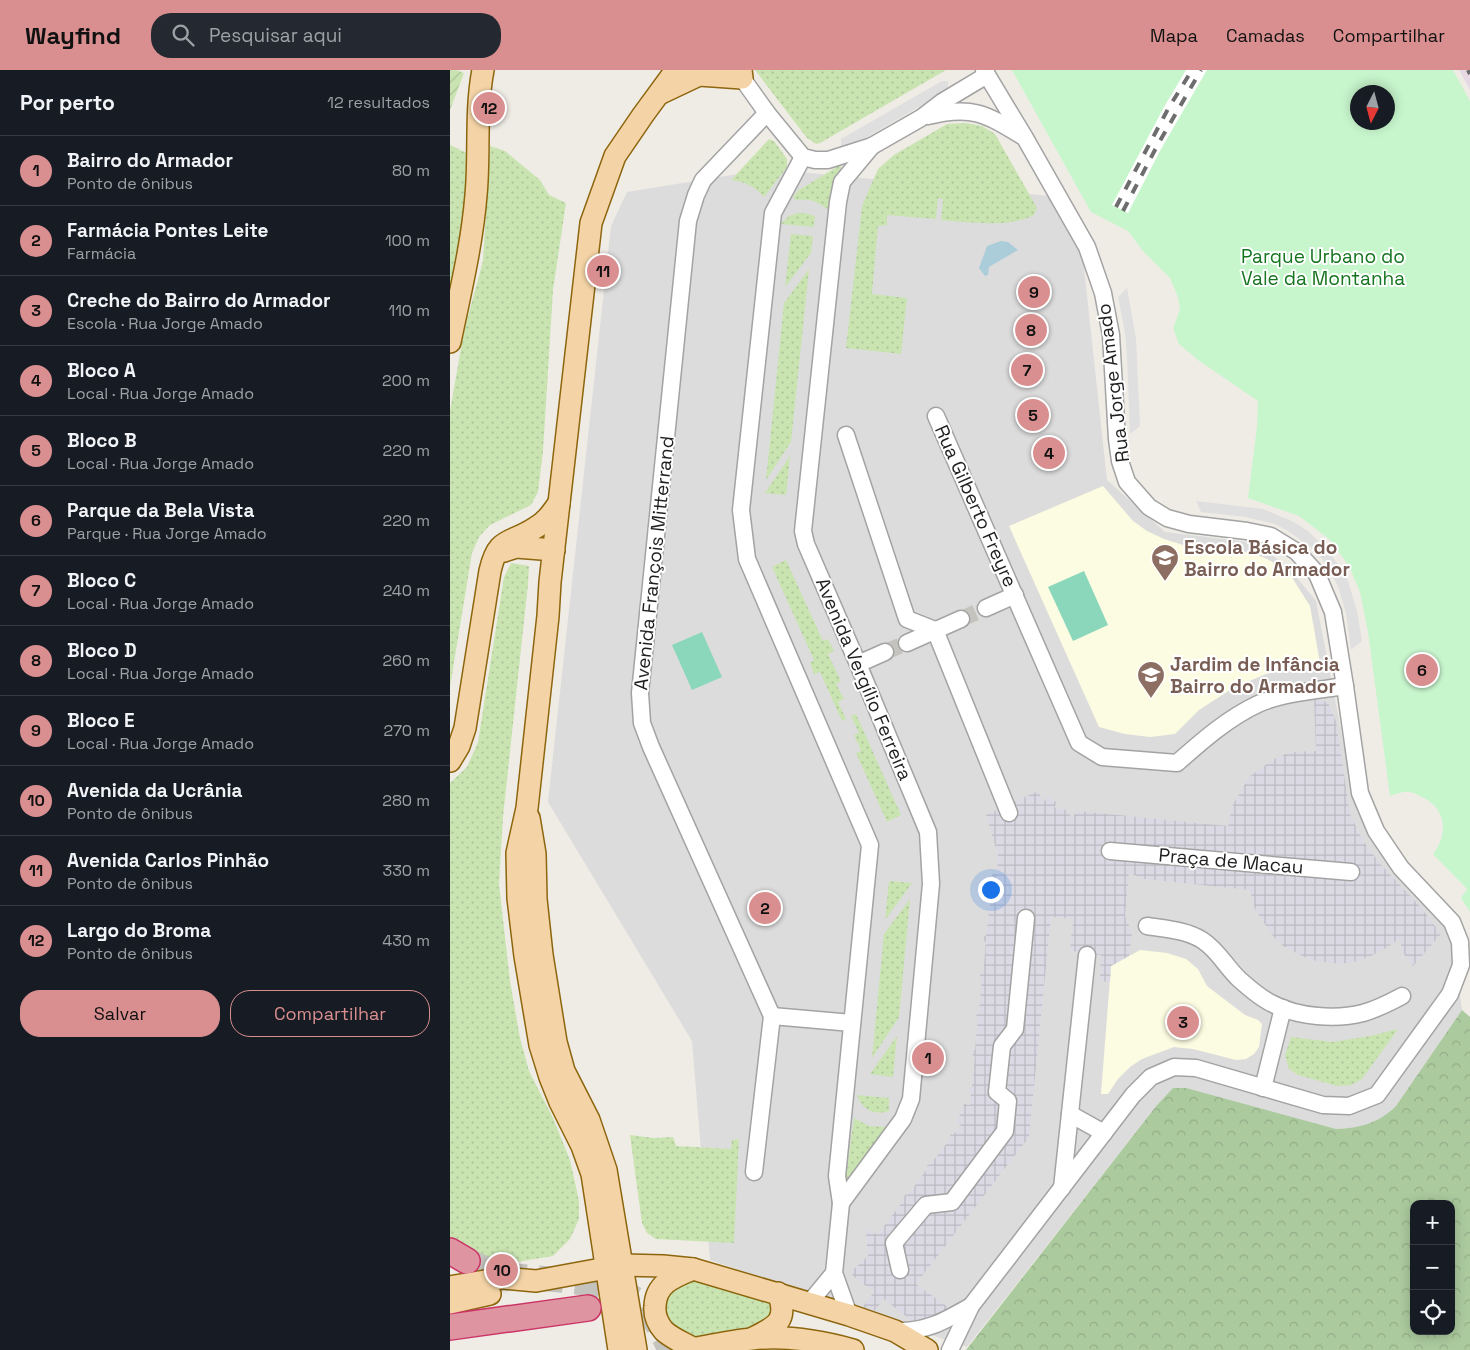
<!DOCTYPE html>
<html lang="pt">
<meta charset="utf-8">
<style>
body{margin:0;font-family:"Space Grotesk",sans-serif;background:#242831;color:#f1f3f6}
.controls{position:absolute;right:15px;bottom:15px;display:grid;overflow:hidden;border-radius:10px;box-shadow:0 2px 12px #0003}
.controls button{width:45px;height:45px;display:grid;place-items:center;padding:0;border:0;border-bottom:1px solid #363941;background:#171b24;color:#f1f3f6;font:25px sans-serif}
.compass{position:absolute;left:900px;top:15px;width:45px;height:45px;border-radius:50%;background:#171b24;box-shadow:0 2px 12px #0003;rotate:186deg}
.you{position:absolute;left:540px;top:819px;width:18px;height:18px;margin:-12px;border:4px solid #fff;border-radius:50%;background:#1a73e8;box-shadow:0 0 0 8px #1a73e833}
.badge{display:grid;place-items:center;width:32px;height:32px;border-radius:50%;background:#d98f8f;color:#111;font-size:16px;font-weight:700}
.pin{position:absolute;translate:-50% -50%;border:2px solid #fff;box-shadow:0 1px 5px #0006}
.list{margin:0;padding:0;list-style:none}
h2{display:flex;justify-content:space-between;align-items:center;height:65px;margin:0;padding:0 20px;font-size:21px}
h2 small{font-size:16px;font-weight:400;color:#9ea1a6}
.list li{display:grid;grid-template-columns:32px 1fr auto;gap:15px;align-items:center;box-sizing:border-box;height:70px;padding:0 20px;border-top:1px solid #363941}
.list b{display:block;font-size:19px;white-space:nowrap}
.list p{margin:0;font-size:16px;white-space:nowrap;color:#9ea1a6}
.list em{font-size:16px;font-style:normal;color:#9ea1a6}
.actions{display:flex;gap:10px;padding:15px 20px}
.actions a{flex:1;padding:11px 0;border:1px solid #d98f8f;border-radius:20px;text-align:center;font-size:18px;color:#d98f8f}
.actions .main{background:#d98f8f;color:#111}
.icon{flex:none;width:28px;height:28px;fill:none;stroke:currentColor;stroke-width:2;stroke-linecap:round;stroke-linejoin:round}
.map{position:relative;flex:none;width:1020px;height:1280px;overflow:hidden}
header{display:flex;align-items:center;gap:30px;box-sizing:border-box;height:70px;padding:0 25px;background:#d98f8f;color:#111}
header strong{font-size:24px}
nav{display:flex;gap:28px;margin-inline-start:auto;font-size:18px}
.search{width:350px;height:45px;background:#242831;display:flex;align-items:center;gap:12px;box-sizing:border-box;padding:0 18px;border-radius:20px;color:#9ea1a6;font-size:19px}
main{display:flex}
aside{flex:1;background:#171b24}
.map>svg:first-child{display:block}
.residential{fill:#dddcdc}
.education{fill:#fcfce2}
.railway{fill:#e7d9e4}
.grass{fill:url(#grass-dots)}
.forest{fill:url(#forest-crowns);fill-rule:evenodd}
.park{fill:#c7f5cc;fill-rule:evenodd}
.garden{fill:url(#garden-furrows)}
.pitch{fill:#8bd7bb}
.parking{fill:#dfdfdf}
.plaza{fill:url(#plaza-grid)}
.water{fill:#aacdd9}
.pier{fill:#fff}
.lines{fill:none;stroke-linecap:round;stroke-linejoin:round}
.minor-tunnel{stroke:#c5c3be;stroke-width:16;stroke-dasharray:16 8;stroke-linecap:butt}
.highway-tunnel{stroke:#c5c3be;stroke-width:25;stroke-dasharray:25 12;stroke-linecap:butt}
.minor-casing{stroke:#a3a3a3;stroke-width:19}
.major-casing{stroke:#8d650d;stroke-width:24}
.highway-casing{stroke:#cb3566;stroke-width:28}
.minor{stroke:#fff;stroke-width:16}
.major{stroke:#f4d4a6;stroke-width:21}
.highway{stroke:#df95a1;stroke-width:25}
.rail{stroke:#6d6d6d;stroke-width:4;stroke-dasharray:10 10;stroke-linecap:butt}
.labels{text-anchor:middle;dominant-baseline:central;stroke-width:4;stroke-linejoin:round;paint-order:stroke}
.park-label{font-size:19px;fill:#15741f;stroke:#fff}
.street-label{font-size:19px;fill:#1f1f1f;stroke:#fff}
.education-label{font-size:19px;font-weight:bold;fill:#785e54;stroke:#fff;text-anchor:start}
</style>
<header>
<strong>Wayfind</strong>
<div class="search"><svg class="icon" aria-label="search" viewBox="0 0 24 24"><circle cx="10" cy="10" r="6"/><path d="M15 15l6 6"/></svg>Pesquisar aqui</div>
<nav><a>Mapa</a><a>Camadas</a><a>Compartilhar</a></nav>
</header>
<main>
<aside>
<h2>Por perto<small>12 resultados</small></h2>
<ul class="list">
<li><span class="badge">1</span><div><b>Bairro do Armador</b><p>Ponto de ônibus</p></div><em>80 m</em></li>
<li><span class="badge">2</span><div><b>Farmácia Pontes Leite</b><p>Farmácia</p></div><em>100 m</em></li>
<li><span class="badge">3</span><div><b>Creche do Bairro do Armador</b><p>Escola · Rua Jorge Amado</p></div><em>110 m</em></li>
<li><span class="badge">4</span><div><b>Bloco A</b><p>Local · Rua Jorge Amado</p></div><em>200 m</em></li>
<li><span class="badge">5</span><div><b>Bloco B</b><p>Local · Rua Jorge Amado</p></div><em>220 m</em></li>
<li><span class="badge">6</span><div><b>Parque da Bela Vista</b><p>Parque · Rua Jorge Amado</p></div><em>220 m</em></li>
<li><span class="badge">7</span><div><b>Bloco C</b><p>Local · Rua Jorge Amado</p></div><em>240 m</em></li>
<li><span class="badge">8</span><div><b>Bloco D</b><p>Local · Rua Jorge Amado</p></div><em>260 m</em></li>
<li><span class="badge">9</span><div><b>Bloco E</b><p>Local · Rua Jorge Amado</p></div><em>270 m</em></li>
<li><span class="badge">10</span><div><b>Avenida da Ucrânia</b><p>Ponto de ônibus</p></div><em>280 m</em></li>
<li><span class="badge">11</span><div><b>Avenida Carlos Pinhão</b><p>Ponto de ônibus</p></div><em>330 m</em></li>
<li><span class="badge">12</span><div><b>Largo do Broma</b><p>Ponto de ônibus</p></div><em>430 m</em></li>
</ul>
<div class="actions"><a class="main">Salvar</a><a>Compartilhar</a></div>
</aside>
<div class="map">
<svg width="1020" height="1280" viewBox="0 0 1020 1280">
<defs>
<pattern id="grass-dots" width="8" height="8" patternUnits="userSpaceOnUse" patternTransform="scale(1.25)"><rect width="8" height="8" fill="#c9e4b1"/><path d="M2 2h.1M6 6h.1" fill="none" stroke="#acc398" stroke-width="1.8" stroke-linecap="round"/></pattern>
<pattern id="forest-crowns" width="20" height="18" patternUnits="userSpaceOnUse" patternTransform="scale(1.25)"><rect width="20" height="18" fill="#abca9e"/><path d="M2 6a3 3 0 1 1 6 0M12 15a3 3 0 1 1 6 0" fill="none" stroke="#93ad88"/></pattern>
<pattern id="garden-furrows" width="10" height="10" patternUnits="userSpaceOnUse" patternTransform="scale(1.25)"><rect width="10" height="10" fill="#c9e4b1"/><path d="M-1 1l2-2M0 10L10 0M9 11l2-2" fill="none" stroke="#acc398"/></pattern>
<pattern id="plaza-grid" width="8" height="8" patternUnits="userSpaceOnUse" patternTransform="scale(1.25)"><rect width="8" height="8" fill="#dbdae4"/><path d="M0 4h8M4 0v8" fill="none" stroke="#bcbbc3"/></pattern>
</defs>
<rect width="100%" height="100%" fill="#efece6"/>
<path class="residential" d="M 319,99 L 599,126 L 632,179 L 657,410 L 715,462 L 806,473 L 840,499 L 866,531 L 907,742 L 936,790 L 1001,863 L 1012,940 L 946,1036 L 936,1045 L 924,1052 L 905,1058 L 886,1059 L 723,1018 L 707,1035 L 517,1277 L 260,1190 L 242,971 L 98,732 L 161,156 L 177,122 Z"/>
<g class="education">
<path d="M 653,416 L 683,451 L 697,461 L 714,469 L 733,475 L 802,483 L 817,489 L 828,495 L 841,506 L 860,536 L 870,593 L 816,604 L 783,618 L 749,640 L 725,664 L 700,667 L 675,664 L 649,657 L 559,456 Z"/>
<path d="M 690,880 L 717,883 L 736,889 L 748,899 L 757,916 L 795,945 L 808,950 L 812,954 L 809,977 L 804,984 L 796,989 L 786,990 L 743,979 L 724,977 L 692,989 L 680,997 L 668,1009 L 658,1024 L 651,1024 L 661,896 Z"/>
</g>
<path class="railway" d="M 1009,0 L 1020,0 L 1020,20 Z"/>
<g class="grass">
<path d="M 305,0 L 496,0 L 370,73 L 366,74 L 357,68 Z"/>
<path d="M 516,53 L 532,56 L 545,64 L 587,138 L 584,145 C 560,158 519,152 491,150 L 493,129 L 488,128 L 486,149 L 437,145 L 437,155 L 428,156 L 422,224 L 457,228 L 451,284 L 396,278 L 412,136 L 428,99 L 444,85 L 497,54 Z"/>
<path d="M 319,69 L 324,71 L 337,89 L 337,97 L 314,127 C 304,116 296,112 281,110 Z"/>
<path d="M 0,75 L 17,83 C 18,130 9,175 0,221 Z"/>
<path d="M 40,76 L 55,81 L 90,110 L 99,125 L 116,133 L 103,220 L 93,381 L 88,422 L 81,435 L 40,455 L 29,467 L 22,483 L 0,617 L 0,341 L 14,261 L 33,191 Z"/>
<path d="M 390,95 L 392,99 C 383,112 380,122 380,137 L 377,139 C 367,131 359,128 346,130 L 343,127 L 349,120 Z"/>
<path d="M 347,143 L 355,143 L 365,146 L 364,157 L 331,154 L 339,146 Z"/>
<path d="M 341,164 L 363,166 L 361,183 L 335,217 Z"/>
<path d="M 359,199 L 341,372 L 316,410 L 334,233 Z"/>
<path d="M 340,386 L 336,425 L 315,423 Z"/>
<path d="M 336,490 L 373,571 L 378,569 L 384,581 L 378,584 L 391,611 L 386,614 L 394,629 L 388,632 L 396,649 L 392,651 L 370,602 L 364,604 L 360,593 L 364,590 L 322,497 Z"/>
<path d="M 61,493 L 79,496 L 78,514 L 53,747 L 49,814 L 60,911 L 70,968 L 79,1001 L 103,1048 L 120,1090 L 129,1131 L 129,1149 L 120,1169 L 103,1186 L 26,1199 L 0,1170 L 0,713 L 17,697 L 28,672 L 54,507 Z"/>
<path d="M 406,644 L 451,745 L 437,752 L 406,683 L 411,681 L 404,665 L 409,663 L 401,646 Z"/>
<path d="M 439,811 L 462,813 L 435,850 Z"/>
<path d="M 460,829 L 449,947 L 422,988 L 434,864 Z"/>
<path d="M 948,959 L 912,1009 L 901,1015 L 887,1016 L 848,1005 L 839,999 L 835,985 L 841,967 L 883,972 L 920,966 Z"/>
<path d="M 447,966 L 443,1007 L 420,1004 Z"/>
<path d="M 407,1025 L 439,1028 L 439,1041 C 423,1046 412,1039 407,1025 Z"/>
<path d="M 404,1048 L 419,1056 L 436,1057 L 400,1109 L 396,1107 Z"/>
<path d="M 180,1065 L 204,1068 L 223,1067 L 226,1076 L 281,1079 L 282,1070 L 289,1069 L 284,1173 L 206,1169 L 197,1163 L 192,1153 Z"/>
<path d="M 240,1208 L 311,1227 L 325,1235 L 315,1254 L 246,1266 L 231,1266 L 211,1244 L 212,1227 Z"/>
</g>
<path class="forest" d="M 1012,940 L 1020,947 L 1020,1280 L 516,1280 L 707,1035 L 723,1018 L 736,1018 L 886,1059 C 910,1058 929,1053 946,1036 ZM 964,1134 L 1001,1134 L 1001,1261 L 964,1261 Z"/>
<path class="park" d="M 562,0 L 1003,0 L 1020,31 L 1020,842 L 1011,828 L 1017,819 L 983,784 C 998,765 997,740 974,728 C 969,726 964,722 959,722 C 953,721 946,724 940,726 L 918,562 L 910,522 L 899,496 L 879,469 L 849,446 L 798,428 L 807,357 L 808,331 L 748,290 L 729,274 L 723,258 L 730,240 L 728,227 L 720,208 L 693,181 L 678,161 L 641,142 ZM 908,22 L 938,22 L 938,52 L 908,52 Z"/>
<path class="garden" d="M 0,0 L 6,0 L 14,3 L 0,40 Z"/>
<g class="pitch">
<path d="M 634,501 L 658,555 L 623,571 L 598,517 Z"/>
<path d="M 252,562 L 272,607 L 242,620 L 222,575 Z"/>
</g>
<g class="parking">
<path d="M 492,11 L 498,11 L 498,20 L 391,82 L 391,69 Z"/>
<path d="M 677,218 L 686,268 L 690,356 L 680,364 L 677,286 L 675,263 L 668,227 Z"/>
<path d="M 746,431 L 813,439 L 844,452 L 858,461 L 881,484 L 898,511 L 907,541 L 912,571 L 901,580 L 896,543 L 888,516 L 873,490 L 863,479 L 838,461 L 825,454 L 796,447 L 751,442 Z"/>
</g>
<path class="plaza" d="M 864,629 L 874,631 L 878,633 L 886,651 L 900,744 L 913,771 L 931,795 L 969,835 L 991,864 L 963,896 L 954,884 L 949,869 L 936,878 L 921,886 L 904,892 L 890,894 L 860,890 L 833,876 L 822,865 L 805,839 L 800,820 L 694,809 L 679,803 L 675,846 L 682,863 L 679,886 L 661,896 L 660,912 L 650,911 L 651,885 L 637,885 L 620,880 L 623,849 L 601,847 L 579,1067 L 466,1214 L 499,1238 L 494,1243 L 466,1254 L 434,1229 L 423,1243 L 412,1238 L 424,1222 L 402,1205 L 403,1200 L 418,1186 L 416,1162 L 418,1159 L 425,1164 L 426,1163 L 428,1164 L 454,1130 L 453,1128 L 456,1124 L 458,1125 L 477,1099 L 476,1098 L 478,1094 L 480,1095 L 500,1069 L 499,1067 L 500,1066 L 501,1064 L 503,1065 L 511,1056 L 507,1052 L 514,1034 L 520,1035 L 521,1023 L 519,1023 L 519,1018 L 522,1018 L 525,986 L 522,985 L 523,980 L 525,980 L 528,947 L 526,947 L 527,943 L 529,942 L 532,909 L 530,908 L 530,904 L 533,904 L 536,872 L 534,871 L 534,866 L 536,866 L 540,834 L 537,833 L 538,829 L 540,828 L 542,804 L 547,804 L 548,785 L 536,745 L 588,721 L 593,732 L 598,727 L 606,732 L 605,738 L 614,739 L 622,747 L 629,741 L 778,756 L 783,734 L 800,706 L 824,689 L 841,682 L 866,681 Z"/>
<path class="water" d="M 551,171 L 558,172 L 568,180 L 539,197 L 538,205 L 535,206 L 529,198 L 537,176 Z"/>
<path class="pier" d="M 736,0 L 757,0 L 711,79 L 678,143 L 662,135 L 714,37 Z"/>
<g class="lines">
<g class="minor-tunnel">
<path d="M 511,549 L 536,538"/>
<path d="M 435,582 L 457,573"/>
</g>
<path class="highway-tunnel" d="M 17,1191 C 27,1195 38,1200 49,1203 C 87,1211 161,1208 189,1232 C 204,1245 212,1263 220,1280"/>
<defs>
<g id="minor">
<path d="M 292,8 L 317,43 L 353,87 L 365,90 L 378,90 L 422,76 L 471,48 L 492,32 L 537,5"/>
<path d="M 478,46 C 522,35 536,44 572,66"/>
<path d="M 353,87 L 323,143 L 291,440 L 297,489 L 420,775 L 387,1106 L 391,1133 L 384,1203 L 399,1245"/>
<path d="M 486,346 L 629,673 L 652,687 L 727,693 C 752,671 778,648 808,634 C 832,623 870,620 895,616"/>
<path d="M 396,365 L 457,549 L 485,560 L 559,743"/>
<path d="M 536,538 L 565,525"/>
<path d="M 457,573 L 511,549"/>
<path d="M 408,594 L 435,582"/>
<path d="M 660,781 L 901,802"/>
<path d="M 697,856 C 716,859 736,860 752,870 C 768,880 776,897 789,909 C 799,918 810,928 823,934 C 848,947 886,950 913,943 C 927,939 939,933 952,926"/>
<path d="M 322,946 L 402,953"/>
<path d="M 813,1018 L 833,938"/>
<path d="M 620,1044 L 654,1063"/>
<path d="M 304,1102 L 322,946 L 201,677 L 192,653 L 190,623 L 238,151 L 246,125 L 253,110 L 317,43"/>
<path d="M 612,1118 L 637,885"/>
<path d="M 391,1133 L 453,1049 L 461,1029 L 481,814 L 478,762 L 408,594 L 356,474 L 353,461 L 388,132 L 392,112 L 422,76"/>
<path d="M 450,1200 L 444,1173 L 476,1135 L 502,1132 L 555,1061 L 558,1031 L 547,1022 L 552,976 L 565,959 L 576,848"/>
<path d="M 360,1232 L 384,1203"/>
<path d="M 445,1261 C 476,1262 495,1251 521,1236"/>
<path d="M 500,1280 L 521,1236 L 683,1025 L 701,1007 L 724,997 L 746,998 L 873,1035 L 899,1036 L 927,1025 L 1000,924 L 1011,895 L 1010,872 L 1002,852 L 951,798 L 926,761 L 910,723 L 895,616 L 883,542 L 867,504 L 847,482 L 821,466 L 797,461 L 739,454 L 717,448 L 699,437 L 677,412 L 670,391 L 667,369 L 661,265 L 653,223 L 637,177 L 575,68 L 534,0"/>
</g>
<g id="major">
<path d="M 249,5 L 292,8 L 291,0"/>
<path d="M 211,23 L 249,5 L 254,0"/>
<path d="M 0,272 C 10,223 22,175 26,125 C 30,83 25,42 33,0"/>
<path d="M 54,481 L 66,477 L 104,480"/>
<path d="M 0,691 L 9,676 L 15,658 L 40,501 C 48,466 59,475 85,458 C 96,452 102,443 109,433"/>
<path d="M 79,748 L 85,784 L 86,829 L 92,885 L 106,972 L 114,1001 L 139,1050 L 156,1100 L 186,1280"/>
<path d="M 243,1199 C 224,1207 206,1213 205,1236 C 204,1246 208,1254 214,1261 C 223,1269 234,1273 244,1279"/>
<path d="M 0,1217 L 53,1208 L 86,1211 L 173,1195 L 213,1196 L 243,1199 L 399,1245 L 445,1261 L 477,1280"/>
<path d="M 0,1233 L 40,1224"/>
<path d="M 303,1268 C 326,1257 339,1250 328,1223"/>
<path d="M 169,1280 L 142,1104 L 132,1076 L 110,1032 L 100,1007 L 90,975 L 75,886 L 68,828 L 67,783 L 77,738 L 98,546 L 100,512 L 141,153 L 165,86 L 193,45 L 226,0"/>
<path d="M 237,1280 C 259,1276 280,1271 302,1269 C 336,1265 371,1271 403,1280"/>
</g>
<g id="highway">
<path d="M 0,1181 L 17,1191"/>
<path d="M 0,1257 L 138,1238"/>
</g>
</defs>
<use href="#minor" class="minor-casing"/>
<use href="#major" class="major-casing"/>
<use href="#highway" class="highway-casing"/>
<use href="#minor" class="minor"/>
<use href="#major" class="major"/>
<use href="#highway" class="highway"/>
<g class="rail">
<path d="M 1018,0 L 1020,4"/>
<path d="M 666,137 L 718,39 L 742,0"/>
<path d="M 673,141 L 707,76 L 751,0"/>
</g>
</g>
<defs>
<symbol id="school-pin" viewBox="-11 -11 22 30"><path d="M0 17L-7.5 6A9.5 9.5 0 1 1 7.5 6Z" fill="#8d6e63" stroke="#fff"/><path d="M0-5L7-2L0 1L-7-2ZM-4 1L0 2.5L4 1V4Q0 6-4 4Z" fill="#fff"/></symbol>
</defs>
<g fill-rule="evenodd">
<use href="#school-pin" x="699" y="472" width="32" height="43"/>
<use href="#school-pin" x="685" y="589" width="32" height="43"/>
</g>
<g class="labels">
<g class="park-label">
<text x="873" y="186">Parque Urbano do<tspan x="873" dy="22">Vale da Montanha</tspan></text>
</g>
<g class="street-label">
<text transform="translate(663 313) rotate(-97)">Rua Jorge Amado</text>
<text transform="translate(526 436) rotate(66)">Rua Gilberto Freyre</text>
<text transform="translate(204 493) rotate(-84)">Avenida François Mitterrand</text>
<text transform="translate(414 609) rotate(67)">Avenida Vergílio Ferreira</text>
<text transform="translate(781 791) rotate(5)">Praça de Macau</text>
</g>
<g class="education-label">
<text x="734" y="477">Escola Básica do<tspan x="734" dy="22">Bairro do Armador</tspan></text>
<text x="720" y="594">Jardim de Infância<tspan x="720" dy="22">Bairro do Armador</tspan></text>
</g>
</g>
</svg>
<div class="controls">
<button>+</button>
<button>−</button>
<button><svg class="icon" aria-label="locate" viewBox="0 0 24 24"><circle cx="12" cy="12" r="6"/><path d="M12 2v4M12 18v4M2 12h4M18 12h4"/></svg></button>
</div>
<svg class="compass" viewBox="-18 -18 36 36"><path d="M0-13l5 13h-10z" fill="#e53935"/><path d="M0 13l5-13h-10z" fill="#9ea1a6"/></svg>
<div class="you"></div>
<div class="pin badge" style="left:478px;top:988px">1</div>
<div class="pin badge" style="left:315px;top:838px">2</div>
<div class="pin badge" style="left:733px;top:952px">3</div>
<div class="pin badge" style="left:599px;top:383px">4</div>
<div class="pin badge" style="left:583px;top:345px">5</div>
<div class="pin badge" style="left:972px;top:600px">6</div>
<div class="pin badge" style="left:577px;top:300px">7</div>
<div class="pin badge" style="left:581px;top:260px">8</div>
<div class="pin badge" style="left:584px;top:222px">9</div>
<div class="pin badge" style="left:52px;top:1200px">10</div>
<div class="pin badge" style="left:153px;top:201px">11</div>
<div class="pin badge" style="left:39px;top:38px">12</div>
</div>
</main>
